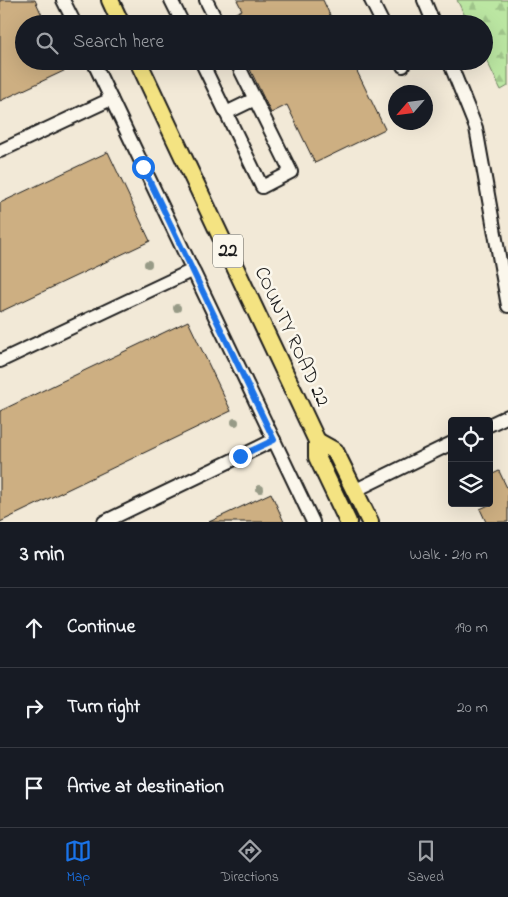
<!DOCTYPE html>
<meta charset="utf-8">
<style>
body{margin:0;font-family:"Indie Flower",sans-serif;background:#20242c;color:#f1f3f6}
.controls{position:absolute;right:15px;bottom:15px;display:grid;overflow:hidden;border-radius:5px;box-shadow:0 5px 20px #0002}
.controls button{width:45px;height:45px;display:grid;place-items:center;padding:0;border:0;border-bottom:1px solid #363941;background:#171b24;color:#f1f3f6;font:25px sans-serif}
.compass{position:absolute;left:388px;top:85px;width:45px;height:45px;border-radius:50%;background:#171b24;box-shadow:0 5px 20px #0002;rotate:242deg}
.stop{position:absolute;width:15px;height:15px;margin:-11px;border:4px solid #1a73e8;border-radius:50%;background:#fff}
.stop.end{background:#1a73e8;border-color:#fff;box-shadow:0 1px 5px #0008}
.list{margin:0;padding:0;list-style:none}
h2{display:flex;justify-content:space-between;align-items:center;height:65px;margin:0;padding:0 20px;font-size:21px}
h2 small{font-size:16px;font-weight:400;color:#9ea1a6}
.list li{display:grid;grid-template-columns:32px 1fr auto;gap:15px;align-items:center;box-sizing:border-box;height:80px;padding:0 20px;border-top:1px solid #363941}
.list b{display:block;font-size:19px;white-space:nowrap}
.list em{font-size:16px;font-style:normal;color:#9ea1a6}
.icon{flex:none;width:28px;height:28px;fill:none;stroke:currentColor;stroke-width:2;stroke-linecap:round;stroke-linejoin:round}
.map{position:relative;flex:none;width:508px;height:522px;overflow:hidden}
.search{position:absolute;background:#171b24;box-shadow:0 5px 20px #0002;left:15px;right:15px;top:15px;height:55px;display:flex;align-items:center;gap:12px;box-sizing:border-box;padding:0 18px;border-radius:28px;color:#9ea1a6;font-size:19px}
.sheet{height:305px;background:#171b24}
nav{display:flex;justify-content:space-around;align-items:center;box-sizing:border-box;height:70px;border-top:1px solid #363941;background:#171b24;font-size:14px;color:#9ea1a6}
nav a{display:grid;justify-items:center;gap:2px}
nav .on{color:#1a73e8}
.map>svg:first-child{display:block}
.forest{fill:url(#forest-firs);stroke:#6c815f}
.building{fill:#cdaf82;stroke:#1c1c1c}
.lines{fill:none;stroke-linecap:round;stroke-linejoin:round}
.minor-casing{stroke:#1c1c1c;stroke-width:16}
.major-casing{stroke:#1c1c1c;stroke-width:20}
.minor{stroke:#fbf7ec;stroke-width:12}
.major{stroke:#f4e382;stroke-width:16}
.tree{fill:#979a86}
.route{stroke:#1a73e8;stroke-width:6}
.labels{text-anchor:middle;dominant-baseline:central;stroke-width:5;stroke-linejoin:round;paint-order:stroke}
.shield{fill:#fbf7ec;stroke:#5f5e5a;stroke-width:1}
.shield-label{font-size:19px;font-weight:bold;fill:#1c1c1c}
.street-label{font-size:20px;fill:#1c1c1c;stroke:#fbf7ec}
</style>
<div class="map">
<svg width="508" height="522" viewBox="0 0 508 522">
<defs>
<pattern id="forest-firs" width="22" height="20" patternUnits="userSpaceOnUse" patternTransform="scale(1.25)"><rect width="22" height="20" fill="#bbe6a2"/><path d="M5 1l3.5 6h-7zM16 11l3.5 6h-7z" fill="#a0c58b"/></pattern>
</defs>
<rect width="100%" height="100%" fill="#f2e9d7"/>
<filter id="ink" filterUnits="userSpaceOnUse"><feTurbulence type="fractalNoise" baseFrequency=".02" numOctaves="2"/><feDisplacementMap in="SourceGraphic" scale="10" xChannelSelector="R" yChannelSelector="G"/><feConvolveMatrix kernelMatrix="1 2 1 2 8 2 1 2 1" color-interpolation-filters="sRGB"/></filter>
<g filter="url(#ink)">
<path class="forest" d="M 457,0 L 508,0 L 508,86 L 501,90 L 484,55 L 484,24 L 469,24 Z"/>
<g class="building">
<path d="M 0,0 L 35,0 L 46,24 L 24,24 L 24,61 L 64,61 L 68,69 L 0,101 Z"/>
<path d="M 237,0 L 323,0 L 334,24 L 228,24 L 225,18 L 242,10 Z"/>
<path d="M 246,61 L 352,61 L 385,129 L 315,163 L 287,105 L 271,113 Z"/>
<path d="M 108,152 L 150,241 L 0,312 L 0,203 Z"/>
<path d="M 188,321 L 231,411 L 0,522 L 0,411 Z"/>
<path d="M 499,471 L 508,490 L 508,522 L 486,522 L 480,509 L 491,504 L 489,501 L 489,476 Z"/>
<path d="M 271,493 L 284,522 L 209,522 Z"/>
</g>
<g class="lines">
<defs>
<g id="minor">
<path d="M 63,0 L 75,24"/>
<path d="M 171,0 L 183,24"/>
<path d="M 206,0 L 218,24"/>
<path d="M 371,0 L 383,24"/>
<path d="M 424,0 L 434,24"/>
<path d="M 93,61 L 313,522"/>
<path d="M 201,61 L 262,187 L 291,172 L 236,61"/>
<path d="M 401,61 L 403,66"/>
<path d="M 449,61 L 476,128 L 508,306"/>
<path d="M 226,113 L 255,99"/>
<path d="M 0,151 L 111,99"/>
<path d="M 0,361 L 193,270"/>
<path d="M 489,425 L 508,416"/>
<path d="M 354,491 L 452,443"/>
<path d="M 104,522 L 274,440"/>
</g>
<g id="major">
<path d="M 110,0 L 121,24"/>
<path d="M 138,61 L 317,441 L 317,457 L 348,522"/>
<path d="M 317,441 L 335,451 L 370,522"/>
</g>
</defs>
<use href="#minor" class="minor-casing"/>
<use href="#major" class="major-casing"/>
<use href="#minor" class="minor"/>
<use href="#major" class="major"/>
</g>
<g class="tree">
<circle cx="148" cy="264" r="4"/>
<circle cx="177" cy="308" r="4"/>
<circle cx="235" cy="422" r="4"/>
<circle cx="260" cy="489" r="4"/>
</g>
</g>
<g class="lines" filter="url(#ink)">
<path class="route" d="M 143,167 L 274,440 L 240,456"/>
</g>
<g class="labels">
<rect class="shield" x="213" y="234.5" width="30" height="33" rx="4"/>
<g class="shield-label">
<text x="228" y="251">22</text>
</g>
<g class="street-label">
<text transform="translate(291 337) rotate(65)">COUNTY ROAD 22</text>
</g>
</g>
</svg>
<div class="controls">
<button><svg class="icon" aria-label="locate" viewBox="0 0 24 24"><circle cx="12" cy="12" r="6"/><path d="M12 2v4M12 18v4M2 12h4M18 12h4"/></svg></button>
<button><svg class="icon" aria-label="layers" viewBox="0 0 24 24"><path d="M12 4l9 5-9 5-9-5zM3 14l9 5 9-5"/></svg></button>
</div>
<svg class="compass" viewBox="-18 -18 36 36"><path d="M0-13l5 13h-10z" fill="#e53935"/><path d="M0 13l5-13h-10z" fill="#9ea1a6"/></svg>
<div class="stop" style="left:143px;top:167px"></div>
<div class="stop end" style="left:240px;top:456px"></div>
<div class="search"><svg class="icon" aria-label="search" viewBox="0 0 24 24"><circle cx="10" cy="10" r="6"/><path d="M15 15l6 6"/></svg>Search here</div>
</div>
<section class="sheet">
<h2>3 min<small>Walk · 210 m</small></h2>
<ul class="list">
<li><svg class="icon" aria-label="ahead" viewBox="0 0 24 24"><path d="M12 20V5M6 11l6-6 6 6"/></svg><div><b>Continue</b></div><em>190 m</em></li>
<li><svg class="icon" aria-label="right" viewBox="0 0 24 24"><path d="M7 20v-9h11M14 6l5 5-5 5"/></svg><div><b>Turn right</b></div><em>20 m</em></li>
<li><svg class="icon" aria-label="arrive" viewBox="0 0 24 24"><path d="M6 21V4h12l-3 4 3 4H6"/></svg><div><b>Arrive at destination</b></div></li>
</ul>
</section>
<nav>
<a class="on"><svg class="icon" aria-label="map" viewBox="0 0 24 24"><path d="M3 6l6-2 6 2 6-2v14l-6 2-6-2-6 2zM9 4v14M15 6v14"/></svg>Map</a>
<a><svg class="icon" aria-label="directions" viewBox="0 0 24 24"><path d="M12 3l9 9-9 9-9-9zM9 14v-3h6M13 9l2 2-2 2"/></svg>Directions</a>
<a><svg class="icon" aria-label="saved" viewBox="0 0 24 24"><path d="M7 4h10v16l-5-4-5 4z"/></svg>Saved</a>
</nav>
